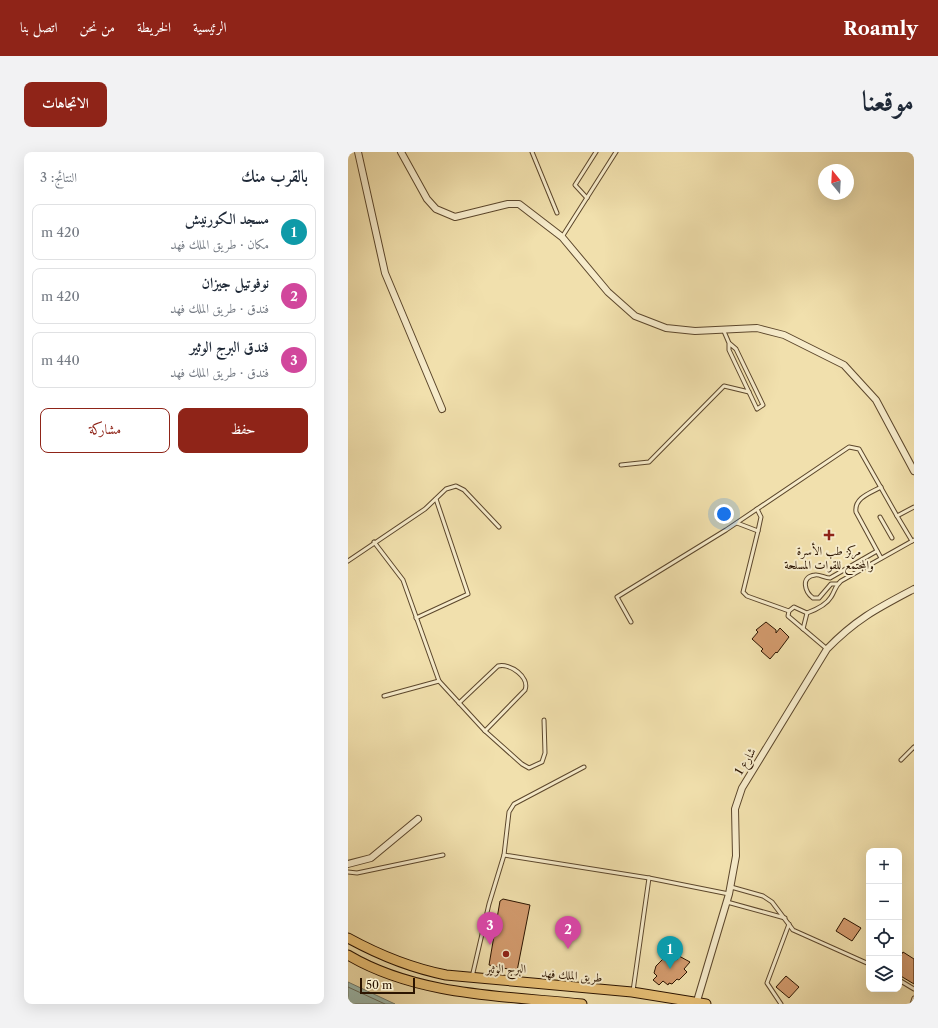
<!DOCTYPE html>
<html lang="ar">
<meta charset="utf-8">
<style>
body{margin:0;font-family:"Libre Caslon Text",Amiri,serif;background:#f2f2f3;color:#1f2937;direction:rtl}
.controls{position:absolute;right:12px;bottom:12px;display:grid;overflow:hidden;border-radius:8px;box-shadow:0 4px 16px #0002}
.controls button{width:36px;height:36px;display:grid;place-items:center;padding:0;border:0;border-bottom:1px solid #e0e1e3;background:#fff;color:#1f2937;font:20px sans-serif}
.compass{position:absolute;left:470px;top:12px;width:36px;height:36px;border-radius:50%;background:#fff;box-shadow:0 4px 16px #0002;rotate:342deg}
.scale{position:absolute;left:12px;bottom:10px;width:55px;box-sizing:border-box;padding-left:4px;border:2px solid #2b1401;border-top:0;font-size:11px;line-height:14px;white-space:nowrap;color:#2b1401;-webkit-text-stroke:3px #f6ebca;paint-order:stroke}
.you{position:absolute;left:376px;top:362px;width:14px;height:14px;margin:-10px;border:3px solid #fff;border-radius:50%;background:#1a73e8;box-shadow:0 0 0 6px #1a73e833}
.badge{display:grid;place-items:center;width:26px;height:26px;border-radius:50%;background:#8f2418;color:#fff;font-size:13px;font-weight:700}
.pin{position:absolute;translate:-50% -33px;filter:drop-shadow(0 1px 2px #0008)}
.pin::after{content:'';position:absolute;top:21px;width:14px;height:12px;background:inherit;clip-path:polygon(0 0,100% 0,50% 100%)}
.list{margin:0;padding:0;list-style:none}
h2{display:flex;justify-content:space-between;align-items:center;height:52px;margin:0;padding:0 16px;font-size:17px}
h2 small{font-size:13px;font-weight:400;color:#747a83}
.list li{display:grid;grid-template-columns:26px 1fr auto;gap:12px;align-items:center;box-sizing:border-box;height:56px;margin:0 8px 8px;padding:0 8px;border:1px solid #e0e1e3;border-radius:8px}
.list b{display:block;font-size:15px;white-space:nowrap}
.list p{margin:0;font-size:13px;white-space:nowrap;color:#747a83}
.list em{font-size:13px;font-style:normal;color:#747a83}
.actions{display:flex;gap:8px;padding:12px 16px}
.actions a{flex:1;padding:9px 0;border:1px solid #8f2418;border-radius:8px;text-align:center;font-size:14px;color:#8f2418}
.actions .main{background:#8f2418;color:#fff}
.icon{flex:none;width:22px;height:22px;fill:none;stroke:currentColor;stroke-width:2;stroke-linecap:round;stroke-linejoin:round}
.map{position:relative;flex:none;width:566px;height:852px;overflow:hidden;direction:ltr;border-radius:8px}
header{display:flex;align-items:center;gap:24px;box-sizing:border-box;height:56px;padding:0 20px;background:#8f2418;color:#fff}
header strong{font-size:19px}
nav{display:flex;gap:22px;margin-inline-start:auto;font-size:14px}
.intro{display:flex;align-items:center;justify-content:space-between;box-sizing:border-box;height:96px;padding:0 24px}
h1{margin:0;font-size:28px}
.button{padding:10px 18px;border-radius:8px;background:#8f2418;color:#fff;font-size:14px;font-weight:700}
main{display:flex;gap:24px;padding:0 24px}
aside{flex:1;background:#fff;border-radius:8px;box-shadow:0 4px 16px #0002}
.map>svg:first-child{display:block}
.water{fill:#9cbcb1;stroke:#6f796b}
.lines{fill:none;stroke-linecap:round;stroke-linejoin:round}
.shore{stroke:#646859;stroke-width:1}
.building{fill:#d39b6e;stroke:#2b1401}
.service-casing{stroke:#5c472c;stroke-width:5}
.minor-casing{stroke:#5c472c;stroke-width:8}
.primary-casing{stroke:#2b1401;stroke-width:11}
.service{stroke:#f6ebca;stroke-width:3}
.minor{stroke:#f6ebca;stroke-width:6}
.primary{stroke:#e8c076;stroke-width:9}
.poi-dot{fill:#8f2418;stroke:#f6ebca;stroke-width:1.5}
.labels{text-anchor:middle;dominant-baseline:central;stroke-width:4;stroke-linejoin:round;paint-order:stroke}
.poi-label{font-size:12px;fill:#2b1401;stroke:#f6ebca}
.street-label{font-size:12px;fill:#2b1401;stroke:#f6ebca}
</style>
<header>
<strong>Roamly</strong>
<nav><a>الرئيسية</a><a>الخريطة</a><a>من نحن</a><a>اتصل بنا</a></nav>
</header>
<div class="intro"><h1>موقعنا</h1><a class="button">الاتجاهات</a></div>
<main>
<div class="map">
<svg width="566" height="852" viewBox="0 0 566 852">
<rect width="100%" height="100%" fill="#f1e0ad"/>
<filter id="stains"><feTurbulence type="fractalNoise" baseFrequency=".005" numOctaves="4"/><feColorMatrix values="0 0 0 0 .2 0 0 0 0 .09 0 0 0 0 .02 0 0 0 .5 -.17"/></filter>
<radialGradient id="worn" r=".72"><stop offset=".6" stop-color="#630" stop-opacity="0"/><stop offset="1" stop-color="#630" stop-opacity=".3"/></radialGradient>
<path class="water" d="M 0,830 L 47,852 L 0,852 Z"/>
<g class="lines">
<path class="shore" d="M 0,835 L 37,852"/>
</g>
<g class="building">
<path d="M 418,470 L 428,478 L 428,481 L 432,476 L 441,485 L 429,501 L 428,500 L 422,507 L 413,499 L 415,497 L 404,487 L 410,480 L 408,478 Z"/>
<path d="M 155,747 L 182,753 L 169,819 L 141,813 L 152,749 Z"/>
<path d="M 496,766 L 513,776 L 504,789 L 488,779 Z"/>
<path d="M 555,800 L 566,807 L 566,832 L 551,823 L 551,806 Z"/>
<path d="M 323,803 L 329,808 L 331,804 L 342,810 L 336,817 L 339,820 L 331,828 L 329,827 L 324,832 L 321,831 L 320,833 L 315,829 L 311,833 L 305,828 L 309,824 L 306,821 L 308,814 L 315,807 L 316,808 Z"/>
<path d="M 438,824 L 451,835 L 441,846 L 428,835 Z"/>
</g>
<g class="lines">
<defs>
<g id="service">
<path d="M 184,0 L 209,61"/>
<path d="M 239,46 L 227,33 L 248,0"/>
<path d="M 214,85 L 268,0"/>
<path d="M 375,177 L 381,191 L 388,197 L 415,253 L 409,257 L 381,198 L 381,191"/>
<path d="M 273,313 L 301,310 L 376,234 L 401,240"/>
<path d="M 409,357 L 413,365 L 410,379"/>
<path d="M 532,365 L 544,386"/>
<path d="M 389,371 L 410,379 L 395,440 L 399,444 L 441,459"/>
<path d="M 564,389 L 549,364 L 566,355"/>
<path d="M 26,390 L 55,428 L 91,529 L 36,544"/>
<path d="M 533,406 L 508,360 C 506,346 522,341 533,335"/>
<path d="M 0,409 L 77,357 L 98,337 L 108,334 L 116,338 L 151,375"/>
<path d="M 489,432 L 483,432 L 471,446 L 465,446 C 457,440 452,425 467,423 C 471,422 477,426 482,426 L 529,399"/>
<path d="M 459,461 L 446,455 L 441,459 L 440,464 L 479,497"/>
<path d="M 68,466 L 120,442 L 88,347"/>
<path d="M 283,470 L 269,445 L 378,378 L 501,295 L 511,297 L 549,364"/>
<path d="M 455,477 L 459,461 C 467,458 479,452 483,445 C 487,439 487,434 493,429 L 566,388"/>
<path d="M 91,529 L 137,579 L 174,612 L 181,616 L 194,610 L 197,601 L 196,568"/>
<path d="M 111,551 L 150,514 C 162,511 182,525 177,538 L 137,579"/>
<path d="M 553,608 L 566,595"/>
<path d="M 156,703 L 301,726 L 381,742"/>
<path d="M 0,720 L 9,721 L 95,703"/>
<path d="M 383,735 L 415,744 L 424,750 L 445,778 L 521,812"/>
<path d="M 379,750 L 437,766"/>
<path d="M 124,825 L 141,752 L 156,703 L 161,660 L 166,652 L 236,615"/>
<path d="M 551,828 L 566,837"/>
<path d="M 285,839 L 301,726"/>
<path d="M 433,852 L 419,831 L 441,772"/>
<path d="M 564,852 L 566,846"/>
</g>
<g id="minor">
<path d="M 10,0 L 37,121 L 94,257"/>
<path d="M 53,0 L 79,47 L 88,57 L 107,65 L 160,52 L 171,52 L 214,85 L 260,140 L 287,164 L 318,176 L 347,179 L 409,176 L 436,183 L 496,213 L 528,248 L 566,319"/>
<path d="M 0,712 L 23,706 L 70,667"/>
<path d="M 349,849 L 381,742 L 388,704 L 387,657 L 394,636 L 479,497 C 508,467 530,456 566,437"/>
</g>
<g id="primary">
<path d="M 0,786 C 31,803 63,816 98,823 L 284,840 L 358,852"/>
<path d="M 0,803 C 69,844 156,844 234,852"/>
</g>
</defs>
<use href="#service" class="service-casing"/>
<use href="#minor" class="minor-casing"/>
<use href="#primary" class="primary-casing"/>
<use href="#service" class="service"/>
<use href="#minor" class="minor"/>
<use href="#primary" class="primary"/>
</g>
<g class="poi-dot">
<path d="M479 377h4v4h4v4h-4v4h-4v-4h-4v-4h4z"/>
<circle cx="158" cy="802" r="4"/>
</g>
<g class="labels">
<g class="poi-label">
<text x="481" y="398">مركز طب الأسرة<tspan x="481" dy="14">والمجتمع للقوات المسلحة</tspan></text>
<text x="158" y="816">البرج الوثير</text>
</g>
<g class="street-label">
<text transform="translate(397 609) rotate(-59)">شارع 1</text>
<text transform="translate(224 823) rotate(5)">طريق الملك فهد</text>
</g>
</g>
<rect width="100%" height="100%" filter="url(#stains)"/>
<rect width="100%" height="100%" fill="url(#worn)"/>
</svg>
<div class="controls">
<button>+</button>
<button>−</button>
<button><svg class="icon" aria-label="locate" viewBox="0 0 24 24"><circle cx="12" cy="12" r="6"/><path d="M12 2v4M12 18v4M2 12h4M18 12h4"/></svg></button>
<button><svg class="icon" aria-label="layers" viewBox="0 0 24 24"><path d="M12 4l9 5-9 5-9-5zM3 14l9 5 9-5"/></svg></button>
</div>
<svg class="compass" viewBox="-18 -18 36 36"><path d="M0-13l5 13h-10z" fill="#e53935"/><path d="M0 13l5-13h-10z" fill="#747a83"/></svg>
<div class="scale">50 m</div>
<div class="you"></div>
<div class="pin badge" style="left:322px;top:817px;background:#0f9aa8">1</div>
<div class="pin badge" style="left:220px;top:797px;background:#d1479c">2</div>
<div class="pin badge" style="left:142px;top:793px;background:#d1479c">3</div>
</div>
<aside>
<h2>بالقرب منك<small>النتائج: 3</small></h2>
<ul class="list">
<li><span class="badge" style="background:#0f9aa8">1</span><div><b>مسجد الكورنيش</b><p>مكان · طريق الملك فهد</p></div><em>420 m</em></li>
<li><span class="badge" style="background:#d1479c">2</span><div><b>نوفوتيل جيزان</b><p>فندق · طريق الملك فهد</p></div><em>420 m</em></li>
<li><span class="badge" style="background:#d1479c">3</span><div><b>فندق البرج الوثير</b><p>فندق · طريق الملك فهد</p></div><em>440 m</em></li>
</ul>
<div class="actions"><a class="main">حفظ</a><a>مشاركة</a></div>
</aside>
</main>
